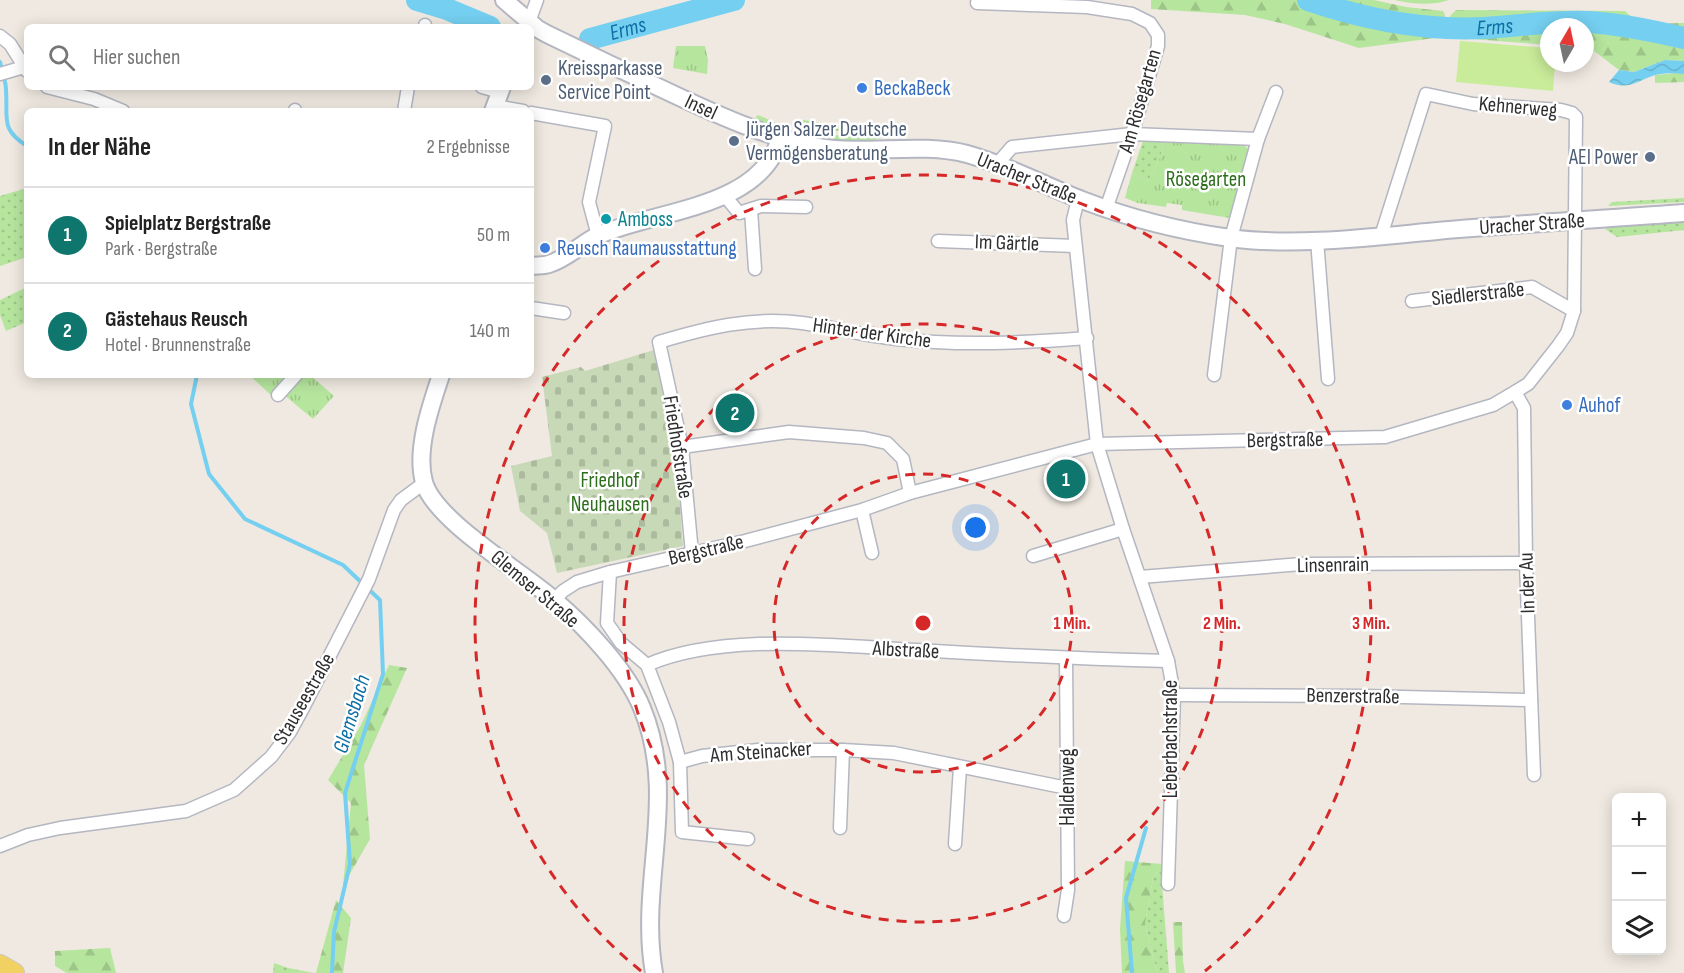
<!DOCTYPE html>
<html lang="de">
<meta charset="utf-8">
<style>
body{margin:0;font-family:"Sofia Sans Condensed",sans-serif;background:#f2f2f2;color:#222}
.controls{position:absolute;right:18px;bottom:18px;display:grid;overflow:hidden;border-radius:9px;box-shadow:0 3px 15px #0003}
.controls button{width:54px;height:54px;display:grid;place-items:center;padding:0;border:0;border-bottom:2px solid #e0e0e0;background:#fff;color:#222;font:30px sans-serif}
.compass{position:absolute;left:1540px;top:18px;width:54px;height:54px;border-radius:50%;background:#fff;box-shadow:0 3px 15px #0003;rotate:9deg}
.you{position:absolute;left:976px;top:528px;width:21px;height:21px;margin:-15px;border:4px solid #fff;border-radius:50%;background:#1a73e8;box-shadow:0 0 0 9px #1a73e833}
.badge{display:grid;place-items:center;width:39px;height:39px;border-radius:50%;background:#0f766e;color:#fff;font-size:20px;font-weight:700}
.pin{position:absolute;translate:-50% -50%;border:3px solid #fff;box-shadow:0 2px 6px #0006}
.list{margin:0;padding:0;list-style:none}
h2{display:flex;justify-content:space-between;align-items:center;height:78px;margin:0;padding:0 24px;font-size:26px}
h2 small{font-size:20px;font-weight:400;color:#767676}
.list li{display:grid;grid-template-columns:39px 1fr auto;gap:18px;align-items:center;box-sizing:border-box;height:96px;padding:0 24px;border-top:2px solid #e0e0e0}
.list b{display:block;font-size:22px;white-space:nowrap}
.list p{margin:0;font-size:20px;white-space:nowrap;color:#767676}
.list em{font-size:20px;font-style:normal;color:#767676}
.icon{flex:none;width:33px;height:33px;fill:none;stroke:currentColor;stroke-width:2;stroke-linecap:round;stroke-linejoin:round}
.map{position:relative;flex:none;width:1684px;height:973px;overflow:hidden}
.search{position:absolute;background:#fff;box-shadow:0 3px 15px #0003;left:24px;top:24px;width:510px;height:66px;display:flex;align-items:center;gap:15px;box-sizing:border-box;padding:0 21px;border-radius:9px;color:#767676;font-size:22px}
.panel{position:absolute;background:#fff;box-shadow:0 3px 15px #0003;left:24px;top:108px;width:510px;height:270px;border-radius:9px}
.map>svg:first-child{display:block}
.grass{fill:url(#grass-dots)}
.forest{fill:url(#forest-firs)}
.cemetery{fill:url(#cemetery-stones)}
.park{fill:url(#park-tufts)}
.pitch{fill:#c9ec9a}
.water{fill:url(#water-waves)}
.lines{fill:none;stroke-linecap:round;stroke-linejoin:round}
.stream{stroke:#75cff0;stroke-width:4}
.river{stroke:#75cff0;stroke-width:22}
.street-casing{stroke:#b4b7c1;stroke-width:15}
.secondary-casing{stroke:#b4b7c1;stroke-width:20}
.primary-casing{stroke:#c9c9c9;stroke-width:22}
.street{stroke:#fff;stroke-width:12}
.secondary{stroke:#fff;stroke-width:16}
.primary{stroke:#f2d163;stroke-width:20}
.ring{fill:none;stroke:#d62828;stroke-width:3;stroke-dasharray:10 8}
.service-dot{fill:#5c6f8a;stroke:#fff;stroke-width:2}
.shop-dot{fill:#3f7fe0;stroke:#fff;stroke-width:2}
.culture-dot{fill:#0f9aa8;stroke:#fff;stroke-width:2}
.labels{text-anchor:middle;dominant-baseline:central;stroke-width:5;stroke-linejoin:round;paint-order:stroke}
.service-label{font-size:21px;fill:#4e5e75;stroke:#fff;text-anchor:start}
.shop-label{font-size:21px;fill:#366cbe;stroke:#fff;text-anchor:start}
.street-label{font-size:21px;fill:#2e2e2e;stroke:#fff}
.park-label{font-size:21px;fill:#2c6e1b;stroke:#fff}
.culture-label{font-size:21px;fill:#0d838f;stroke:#fff;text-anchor:start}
.water-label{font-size:22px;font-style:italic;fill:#0d6fa3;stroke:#fff}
.centre{fill:#d62828;stroke:#fff;stroke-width:3}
.ring-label{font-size:18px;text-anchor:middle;font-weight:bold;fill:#d62828;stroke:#fff;stroke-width:5;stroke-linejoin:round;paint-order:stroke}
</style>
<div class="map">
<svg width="1684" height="973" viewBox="0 0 1684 973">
<defs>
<pattern id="grass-dots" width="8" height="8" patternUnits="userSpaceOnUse" patternTransform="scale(1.5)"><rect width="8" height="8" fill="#b6e59e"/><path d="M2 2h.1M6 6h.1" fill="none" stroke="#9dc588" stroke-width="1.8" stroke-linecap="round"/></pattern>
<pattern id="forest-firs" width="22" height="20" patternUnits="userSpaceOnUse" patternTransform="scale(1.5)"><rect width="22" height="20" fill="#b6e59e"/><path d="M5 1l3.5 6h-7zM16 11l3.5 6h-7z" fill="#9dc588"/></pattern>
<pattern id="cemetery-stones" width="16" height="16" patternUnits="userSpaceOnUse" patternTransform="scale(1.5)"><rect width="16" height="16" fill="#c8d9b8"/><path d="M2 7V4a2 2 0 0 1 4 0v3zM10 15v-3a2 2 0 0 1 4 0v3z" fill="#acbb9e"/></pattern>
<pattern id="park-tufts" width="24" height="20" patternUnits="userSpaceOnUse" patternTransform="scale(1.5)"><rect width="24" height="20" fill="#b6e59e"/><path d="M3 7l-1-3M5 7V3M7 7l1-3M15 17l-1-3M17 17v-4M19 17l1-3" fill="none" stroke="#9dc588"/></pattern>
<pattern id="water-waves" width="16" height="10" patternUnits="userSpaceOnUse" patternTransform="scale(1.5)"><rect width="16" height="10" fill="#75cff0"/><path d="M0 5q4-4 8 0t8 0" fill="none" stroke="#66b2ce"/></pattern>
</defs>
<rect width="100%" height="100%" fill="#efe9e1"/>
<g class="grass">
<path d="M 758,115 L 787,128 L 782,130 L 752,121 Z"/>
<path d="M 803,120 L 843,126 L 887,126 L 885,133 L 844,132 L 802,126 Z"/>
<path d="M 800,131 L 831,135 L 882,137 C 868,146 816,138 798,134 Z"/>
<path d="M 1143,141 L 1163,141 L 1161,156 L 1148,181 L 1132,173 Z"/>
<path d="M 27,188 L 27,257 L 0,266 L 0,196 Z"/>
<path d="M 1684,198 L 1684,202 L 1608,206 L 1612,202 Z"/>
<path d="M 1684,222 L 1684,230 L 1617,237 L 1605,229 L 1609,227 Z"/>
<path d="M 27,287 L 27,322 L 6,331 L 0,315 L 0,300 Z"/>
<path d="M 1162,864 L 1162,884 L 1169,973 L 1157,973 L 1145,924 L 1153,879 Z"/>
<path d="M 274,963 L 288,968 L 314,973 L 273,973 Z"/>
</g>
<g class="forest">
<path d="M 1151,0 L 1374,0 L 1406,7 L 1443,11 L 1445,15 L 1442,37 L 1359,48 L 1285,24 L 1245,15 L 1151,9 Z"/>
<path d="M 1456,10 L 1625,11 C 1640,28 1664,23 1684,23 L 1684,61 L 1665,60 L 1634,72 L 1619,70 L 1585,44 L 1585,27 L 1549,27 L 1549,45 L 1447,37 L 1450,16 Z"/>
<path d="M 1677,73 L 1684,74 L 1684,82 L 1655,83 L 1655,75 Z"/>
<path d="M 389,665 L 407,668 L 364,765 L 370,839 L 343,886 L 351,803 L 328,780 L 361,725 Z"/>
<path d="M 1125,861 L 1162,864 L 1153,879 L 1145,924 L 1157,973 L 1122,973 L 1120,929 Z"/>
<path d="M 336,900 L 351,918 L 343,973 L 316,973 Z"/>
<path d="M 1173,922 L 1182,922 L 1183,961 L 1185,973 L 1176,973 Z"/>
<path d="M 110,948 L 116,973 L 67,973 L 55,966 L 55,951 Z"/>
</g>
<path class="cemetery" d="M 654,350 L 675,441 L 683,546 L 557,573 L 547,533 L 520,511 L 511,466 L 552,456 L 542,377 L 581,367 L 585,371 Z"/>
<g class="park">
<path d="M 1394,0 L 1449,0 C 1430,6 1413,4 1394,0 Z"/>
<path d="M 676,46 L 705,46 L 708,60 L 707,74 L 673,68 Z"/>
<path d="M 1163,141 L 1244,145 L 1249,150 L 1230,218 L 1182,210 L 1182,205 L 1167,203 L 1166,207 L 1138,203 L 1125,198 L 1132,173 L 1148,181 L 1161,156 Z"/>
<path d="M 249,375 L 310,375 L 334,396 L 313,419 L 283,394 L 289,377 L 272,396 Z"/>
</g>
<path class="pitch" d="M 1460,41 L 1549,48 L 1549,63 L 1555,63 L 1553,91 L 1456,82 Z"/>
<path class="water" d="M 1665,60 L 1684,61 L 1684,74 C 1675,73 1664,73 1655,75 C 1636,81 1629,91 1609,82 L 1619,70 L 1634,72 Z"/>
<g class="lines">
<g class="stream">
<path d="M 0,62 C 2,71 6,81 6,90 C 8,119 0,129 27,146"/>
<path d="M 197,375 L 191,404 L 209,474 L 245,519 L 343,565 L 380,600 L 383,674 L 345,793 L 350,864 L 334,932 L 332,973"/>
<path d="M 1132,973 L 1126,898 L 1146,828"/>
</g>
<g class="river">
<path d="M 417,0 L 447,9 L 490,27"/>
<path id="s1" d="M 1308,0 C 1364,19 1424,31 1484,28 C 1518,26 1554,20 1589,22 C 1621,24 1653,31 1684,38"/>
<path id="s2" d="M 590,39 L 734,0"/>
</g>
<defs>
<g id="street">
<path d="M 977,3 L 1087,7 L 1132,14 L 1150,23 L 1158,35 L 1158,46 L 1132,134 L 1106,209"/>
<path d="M 529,22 L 537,0"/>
<path d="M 425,27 L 425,25"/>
<path d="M 0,36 L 10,44 L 27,71"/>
<path d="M 0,74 L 24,67"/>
<path d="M 47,87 L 94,99 L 123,111"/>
<path d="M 482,87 L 500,92"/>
<path d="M 495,106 L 523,111"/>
<path d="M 295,111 L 295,110"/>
<path d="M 404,111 L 408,87"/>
<path d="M 531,113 L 605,126 L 589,202 L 598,236"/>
<path d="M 1258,139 L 1276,92"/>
<path d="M 998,163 L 1012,147 L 1132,134 L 1258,139 L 1231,238 L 1214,375"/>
<path d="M 725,196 L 739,213 L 761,206 L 806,207"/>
<path d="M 1078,199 L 1073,220 L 1097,444 L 1123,529 L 1168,661 L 1174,695 L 1168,884"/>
<path d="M 751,210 L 755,269"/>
<path d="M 1317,240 L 1328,379"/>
<path d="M 938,241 L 1075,246"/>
<path d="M 1412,301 L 1532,287 L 1574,311"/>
<path d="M 531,308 L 564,313"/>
<path d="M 1515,392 L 1524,408 L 1526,563 L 1534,775"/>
<path d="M 278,395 L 296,375"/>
<path d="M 682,447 L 789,432 L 864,438 L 887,443 L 903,459 L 910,493"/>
<path d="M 862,510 L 872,553"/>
<path d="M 692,553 L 682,447 L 659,342 C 706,328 753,316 802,323 C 833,327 865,336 896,339 C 960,346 1023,343 1087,338"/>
<path d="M 1033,556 L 1123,529"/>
<path d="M 610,572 L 607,623 L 621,643 L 647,665 L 669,722 L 680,762 L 682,832 L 748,839"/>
<path d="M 1140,577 L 1302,564 L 1526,563"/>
<path d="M 554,600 L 563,591 L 577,582 L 610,572 L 745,541 L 862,510 L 910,493 L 1097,444 L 1385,437 L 1493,405 L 1515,392 L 1528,384 L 1558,346 L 1567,333 L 1574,311 L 1576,117 L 1572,113 L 1561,110 L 1473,104 L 1426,94 L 1381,236"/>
<path d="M 647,665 C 722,632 836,646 917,650 C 1001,655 1084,659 1168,661"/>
<path d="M 1174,695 L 1362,696 L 1531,700"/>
<path d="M 680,762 L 702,756 L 758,750 L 843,750 L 894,753 L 1067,788"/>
<path d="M 840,828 L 843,750"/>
<path d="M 955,844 L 960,767"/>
<path d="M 0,846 L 28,835 L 60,828 L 186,811 L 234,790 L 271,757 L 290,732 L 302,710 L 369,579 L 394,510 L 401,500 L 424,483"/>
<path d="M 1064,916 L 1068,890 L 1066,659"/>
</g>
<g id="secondary">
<path d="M 504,0 L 538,29 L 547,34 C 590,55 632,75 675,95 C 722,117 769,138 819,147 C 867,155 920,142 967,154 C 1007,165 1043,185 1082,200 C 1129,218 1180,231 1230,238 C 1293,247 1373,237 1437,231 C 1519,224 1601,219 1684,213"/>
<path d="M 493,111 L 502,87"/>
<path d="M 531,266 C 537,265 544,266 549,264 C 566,259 581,244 597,236 C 654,210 761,209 780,138"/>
<path d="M 441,375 C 431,405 415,450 424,482 C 434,520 521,571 553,599 C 585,626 626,669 642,708 C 679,798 638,882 654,973"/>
</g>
<path id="primary" d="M 0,965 L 14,973"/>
</defs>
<use href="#street" class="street-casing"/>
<use href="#secondary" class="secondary-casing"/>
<use href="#primary" class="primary-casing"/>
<use href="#street" class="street"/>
<use href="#secondary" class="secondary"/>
<use href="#primary" class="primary"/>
</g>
<g class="ring">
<circle cx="923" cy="623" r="149"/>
<circle cx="923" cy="623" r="299"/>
<path d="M641 971A448 448 0 1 1 1205 971"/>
</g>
<g class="service-dot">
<circle cx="546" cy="80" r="6"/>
<circle cx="734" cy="141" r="6"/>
<circle cx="1650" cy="157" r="6"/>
</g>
<g class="shop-dot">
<circle cx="862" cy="88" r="6"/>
<circle cx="545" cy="248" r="6"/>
<circle cx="1567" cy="405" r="6"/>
</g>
<circle class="culture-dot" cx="606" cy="219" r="6"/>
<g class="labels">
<g class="service-label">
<text x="558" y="68">Kreissparkasse<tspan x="558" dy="24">Service Point</tspan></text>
<text x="746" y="129">Jürgen Salzer Deutsche<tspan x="746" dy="24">Vermögensberatung</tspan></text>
<text x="1638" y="157" text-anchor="end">AEI Power</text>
</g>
<g class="shop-label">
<text x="874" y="88">BeckaBeck</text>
<text x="557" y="248">Reusch Raumausstattung</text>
<text x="1579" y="405">Auhof</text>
</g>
<g class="street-label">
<text transform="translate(1140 101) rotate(-74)">Am Rösegarten</text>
<text transform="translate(701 107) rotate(25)">Insel</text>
<text transform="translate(1518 107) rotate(5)">Kehnerweg</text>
<text transform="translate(1027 178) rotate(22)">Uracher Straße</text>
<text transform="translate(1532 224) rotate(-4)">Uracher Straße</text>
<text transform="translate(1007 243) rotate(2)">Im Gärtle</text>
<text transform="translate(1478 294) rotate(-6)">Siedlerstraße</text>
<text transform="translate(872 333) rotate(8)">Hinter der Kirche</text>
<text transform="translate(1285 440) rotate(-1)">Bergstraße</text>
<text transform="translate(678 447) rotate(81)">Friedhofstraße</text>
<text transform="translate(706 550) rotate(-13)">Bergstraße</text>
<text transform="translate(1333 565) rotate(-1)">Linsenrain</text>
<text transform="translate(1527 583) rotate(-92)">In der Au</text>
<text transform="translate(535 589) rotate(40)">Glemser Straße</text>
<text transform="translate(906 650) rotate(3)">Albstraße</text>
<text transform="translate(1353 696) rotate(1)">Benzerstraße</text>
<text transform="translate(304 699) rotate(-60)">Stauseestraße</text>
<text transform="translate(1170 739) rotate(-90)">Leberbachstraße</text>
<text transform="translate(761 752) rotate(-4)">Am Steinacker</text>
<text transform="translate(1067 787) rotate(-90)">Haldenweg</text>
</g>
<g class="park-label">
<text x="1206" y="179">Rösegarten</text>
<text x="610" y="480">Friedhof<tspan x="610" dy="24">Neuhausen</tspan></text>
</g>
<g class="culture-label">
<text x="618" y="219">Amboss</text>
</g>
<g class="water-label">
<text stroke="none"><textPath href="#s1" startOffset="190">Erms</textPath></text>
<text stroke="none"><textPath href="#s2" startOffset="39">Erms</textPath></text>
<text transform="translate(352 714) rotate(-73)">Glemsbach</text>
</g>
</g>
<circle cx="923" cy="623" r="9" class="centre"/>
<g class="ring-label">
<text x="1072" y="629">1 Min.</text>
<text x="1222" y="629">2 Min.</text>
<text x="1371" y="629">3 Min.</text>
</g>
</svg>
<div class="controls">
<button>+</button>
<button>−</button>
<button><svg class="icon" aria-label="layers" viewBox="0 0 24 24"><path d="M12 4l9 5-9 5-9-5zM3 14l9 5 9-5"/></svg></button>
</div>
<svg class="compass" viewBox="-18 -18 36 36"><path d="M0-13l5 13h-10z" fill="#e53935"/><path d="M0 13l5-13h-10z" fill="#767676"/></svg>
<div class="you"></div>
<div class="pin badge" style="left:1066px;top:479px">1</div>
<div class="pin badge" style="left:735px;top:413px">2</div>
<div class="search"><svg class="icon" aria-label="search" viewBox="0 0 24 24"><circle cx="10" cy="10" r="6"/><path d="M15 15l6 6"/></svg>Hier suchen</div>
<section class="panel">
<h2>In der Nähe<small>2 Ergebnisse</small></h2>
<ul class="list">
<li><span class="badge">1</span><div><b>Spielplatz Bergstraße</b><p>Park · Bergstraße</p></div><em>50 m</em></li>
<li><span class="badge">2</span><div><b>Gästehaus Reusch</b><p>Hotel · Brunnenstraße</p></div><em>140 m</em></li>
</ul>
</section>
</div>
